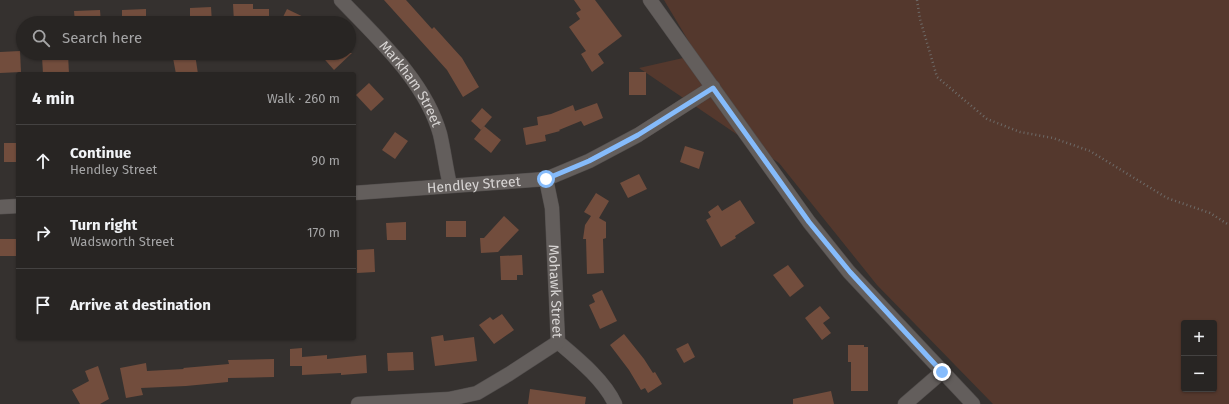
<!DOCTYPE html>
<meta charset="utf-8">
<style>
body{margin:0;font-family:"Fira Sans",sans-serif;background:#343130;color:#f1f3f6}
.controls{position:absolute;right:12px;bottom:12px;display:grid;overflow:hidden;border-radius:4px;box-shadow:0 1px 3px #0004}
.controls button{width:36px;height:36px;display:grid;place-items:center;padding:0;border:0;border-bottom:1px solid #444241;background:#282523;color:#f1f3f6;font:20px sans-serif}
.stop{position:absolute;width:12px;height:12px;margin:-9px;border:3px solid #85bbfb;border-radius:50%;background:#fff}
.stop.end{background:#85bbfb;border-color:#fff;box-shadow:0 1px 4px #0008}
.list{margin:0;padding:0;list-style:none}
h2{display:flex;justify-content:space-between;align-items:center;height:52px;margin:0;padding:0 16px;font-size:17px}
h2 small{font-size:13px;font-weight:400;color:#a5a5a6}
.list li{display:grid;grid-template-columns:26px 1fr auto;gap:12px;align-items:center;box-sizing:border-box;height:72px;padding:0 16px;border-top:1px solid #444241}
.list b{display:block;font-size:15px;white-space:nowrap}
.list p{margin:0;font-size:13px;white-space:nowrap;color:#a5a5a6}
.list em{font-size:13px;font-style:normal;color:#a5a5a6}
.icon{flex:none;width:22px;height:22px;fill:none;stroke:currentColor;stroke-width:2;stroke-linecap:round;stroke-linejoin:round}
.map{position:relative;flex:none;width:1229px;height:404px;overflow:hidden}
.search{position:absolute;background:#282523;box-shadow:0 1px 3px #0004;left:16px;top:16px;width:340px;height:44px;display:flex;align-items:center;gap:10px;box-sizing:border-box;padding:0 14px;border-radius:22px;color:#a5a5a6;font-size:15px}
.panel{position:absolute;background:#282523;box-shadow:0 1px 3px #0004;left:16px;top:72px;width:340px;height:268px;border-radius:4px}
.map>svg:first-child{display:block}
.green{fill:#54382d;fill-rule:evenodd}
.building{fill:#724d3d}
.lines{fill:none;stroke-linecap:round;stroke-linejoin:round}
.minor-casing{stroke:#514d4c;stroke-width:15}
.path{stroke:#6e6b69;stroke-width:2.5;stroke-dasharray:1 3;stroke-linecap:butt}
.minor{stroke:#635e5c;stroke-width:14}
.route{stroke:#85bbfb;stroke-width:5}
.labels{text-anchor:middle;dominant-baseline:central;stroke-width:3;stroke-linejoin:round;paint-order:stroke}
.street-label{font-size:14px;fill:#d7d4d3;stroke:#2b2725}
</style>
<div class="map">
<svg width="1229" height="404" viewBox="0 0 1229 404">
<rect width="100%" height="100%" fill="#35312f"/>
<path class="green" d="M 664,0 L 1229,0 L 1229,404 L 993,404 L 877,285 L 779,163 L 639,68 L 692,56 L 698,57 ZM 1184,323 L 1214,323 L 1214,389 L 1184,389 Z"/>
<g class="building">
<path d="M 384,0 L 406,0 L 432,29 L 434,27 L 462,58 L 479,87 L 463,97 L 447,70 Z"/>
<path d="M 574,0 L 595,0 L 622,36 L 598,54 L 604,63 L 592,72 L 581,54 L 586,51 L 569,27 L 580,19 L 576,13 L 581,10 Z"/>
<path d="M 233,4 L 253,4 L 253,9 L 269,9 L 269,23 L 234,22 Z"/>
<path d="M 211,7 L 212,23 L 190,23 L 190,8 Z"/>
<path d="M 146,9 L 146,23 L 122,23 L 122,10 Z"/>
<path d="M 287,9 L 316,23 L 280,23 Z"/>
<path d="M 100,10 L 101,23 L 75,23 L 74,11 Z"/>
<path d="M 20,51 L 21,72 L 0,73 L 0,52 Z"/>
<path d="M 319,53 L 352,53 L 334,70 Z"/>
<path d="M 68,54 L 69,74 L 43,74 L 42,56 Z"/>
<path d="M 195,54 L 198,74 L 176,74 L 173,58 Z"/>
<rect x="629" y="72" width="17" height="23"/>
<path d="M 369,83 L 384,99 L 371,111 L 356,95 Z"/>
<path d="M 597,103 L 603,118 L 584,126 L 581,121 L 559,130 L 560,131 L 545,135 L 546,141 L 526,145 L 523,128 L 538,125 L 537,117 L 551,114 L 573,105 L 575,111 Z"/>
<path d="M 482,108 L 492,117 L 481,130 L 471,121 Z"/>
<path d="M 484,126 L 501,140 L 491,153 L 474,139 Z"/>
<path d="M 395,132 L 408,141 L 395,159 L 382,150 Z"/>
<rect x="4" y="143" width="14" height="19"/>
<path d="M 685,146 L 704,152 L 699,169 L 680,162 Z"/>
<path d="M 639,174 L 647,189 L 628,198 L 620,183 Z"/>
<path d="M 596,193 L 609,201 L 599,218 L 606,222 L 606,238 L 603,239 L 604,273 L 587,274 L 586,239 L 583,239 L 585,225 L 591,216 L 584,212 Z"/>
<path d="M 740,200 L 755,223 L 735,236 L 736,238 L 721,247 L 706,220 L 711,217 L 708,212 L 718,205 L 722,211 Z"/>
<path d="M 504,216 L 519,230 L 498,252 L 481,253 L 480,238 L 484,238 Z"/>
<rect x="446" y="221" width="20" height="16"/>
<path d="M 406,222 L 406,240 L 387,240 L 386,223 Z"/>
<rect x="0" y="239" width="18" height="17"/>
<path d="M 374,249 L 375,272 L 357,273 L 357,250 Z"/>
<path d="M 522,255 L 523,275 L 517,275 L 517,280 L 501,280 L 500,256 Z"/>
<path d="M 788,265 L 804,286 L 790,297 L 773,275 Z"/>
<path d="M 602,290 L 617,321 L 600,329 L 589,305 L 595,302 L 592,295 Z"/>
<path d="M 820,306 L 830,318 L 823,323 L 831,333 L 822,340 L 805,318 Z"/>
<path d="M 502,314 L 514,330 L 494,344 L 479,325 L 490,317 L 493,320 Z"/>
<path d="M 624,334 L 644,359 L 653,373 L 655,372 L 662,384 L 648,393 L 645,388 L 641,390 L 629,370 L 610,345 Z"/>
<path d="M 443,335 L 444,341 L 474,337 L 477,361 L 435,366 L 431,337 Z"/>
<path d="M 688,343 L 695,357 L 684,363 L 676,349 Z"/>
<path d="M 848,345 L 864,345 L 864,347 L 868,347 L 868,391 L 851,391 L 851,362 L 848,362 Z"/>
<path d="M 302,348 L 302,357 L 327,355 L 327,359 L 366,355 L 367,373 L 341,375 L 341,373 L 302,375 L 302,366 L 290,366 L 290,349 Z"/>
<path d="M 413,352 L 414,370 L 388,371 L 387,353 Z"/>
<path d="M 274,359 L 274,377 L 228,378 L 228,382 L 186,386 L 141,388 L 143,395 L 126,398 L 120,368 L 146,363 L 147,371 L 184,369 L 183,368 L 229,364 L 228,360 Z"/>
<path d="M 98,366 L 109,399 L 100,404 L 80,404 L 72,390 L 89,381 L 85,371 Z"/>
<path d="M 530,389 L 586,397 L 585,404 L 528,404 Z"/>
<path d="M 831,391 L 834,404 L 793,404 L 793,399 Z"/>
</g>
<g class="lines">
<defs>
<g id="minor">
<path id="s1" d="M 341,0 C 378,39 425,81 440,134 C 444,151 446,169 450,185"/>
<path d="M 650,0 L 809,222 L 849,272 L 973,404"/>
<path id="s2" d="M 546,179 L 552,208 L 558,342 C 578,359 604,380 615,404"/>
<path id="s3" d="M 354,193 L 546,179 L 589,161 L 638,135 L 713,87"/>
<path d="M 0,207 L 18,206"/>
<path d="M 358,404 L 449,399 L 477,393 L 509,374 L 558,342"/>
<path d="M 905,404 L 942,372"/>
</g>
</defs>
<use href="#minor" class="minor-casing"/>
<path class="path" d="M 917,0 L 920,19 L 937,77 L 987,119 L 1020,132 L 1053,138 L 1090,151 L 1167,198 L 1210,213 L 1229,225"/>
<use href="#minor" class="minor"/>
</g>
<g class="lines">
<path class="route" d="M 546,179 L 589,161 L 638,135 L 713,88 L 809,222 L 850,272 L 942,372"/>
</g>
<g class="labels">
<g class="street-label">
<text stroke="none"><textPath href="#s1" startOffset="110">Markham Street</textPath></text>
<text stroke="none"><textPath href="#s3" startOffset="120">Hendley Street</textPath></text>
<text stroke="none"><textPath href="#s2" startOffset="113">Mohawk Street</textPath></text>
</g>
</g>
</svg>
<div class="controls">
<button>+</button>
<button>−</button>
</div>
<div class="stop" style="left:546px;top:179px"></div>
<div class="stop end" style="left:942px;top:372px"></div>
<div class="search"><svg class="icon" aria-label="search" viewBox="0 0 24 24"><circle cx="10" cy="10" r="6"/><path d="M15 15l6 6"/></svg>Search here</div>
<section class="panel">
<h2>4 min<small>Walk · 260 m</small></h2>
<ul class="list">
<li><svg class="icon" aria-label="ahead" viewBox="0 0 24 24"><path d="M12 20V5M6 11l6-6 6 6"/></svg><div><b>Continue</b><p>Hendley Street</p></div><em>90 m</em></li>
<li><svg class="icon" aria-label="right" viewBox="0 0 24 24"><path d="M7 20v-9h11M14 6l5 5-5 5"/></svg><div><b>Turn right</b><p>Wadsworth Street</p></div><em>170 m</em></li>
<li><svg class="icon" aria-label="arrive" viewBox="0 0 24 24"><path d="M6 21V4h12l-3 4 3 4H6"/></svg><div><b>Arrive at destination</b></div></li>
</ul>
</section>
</div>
